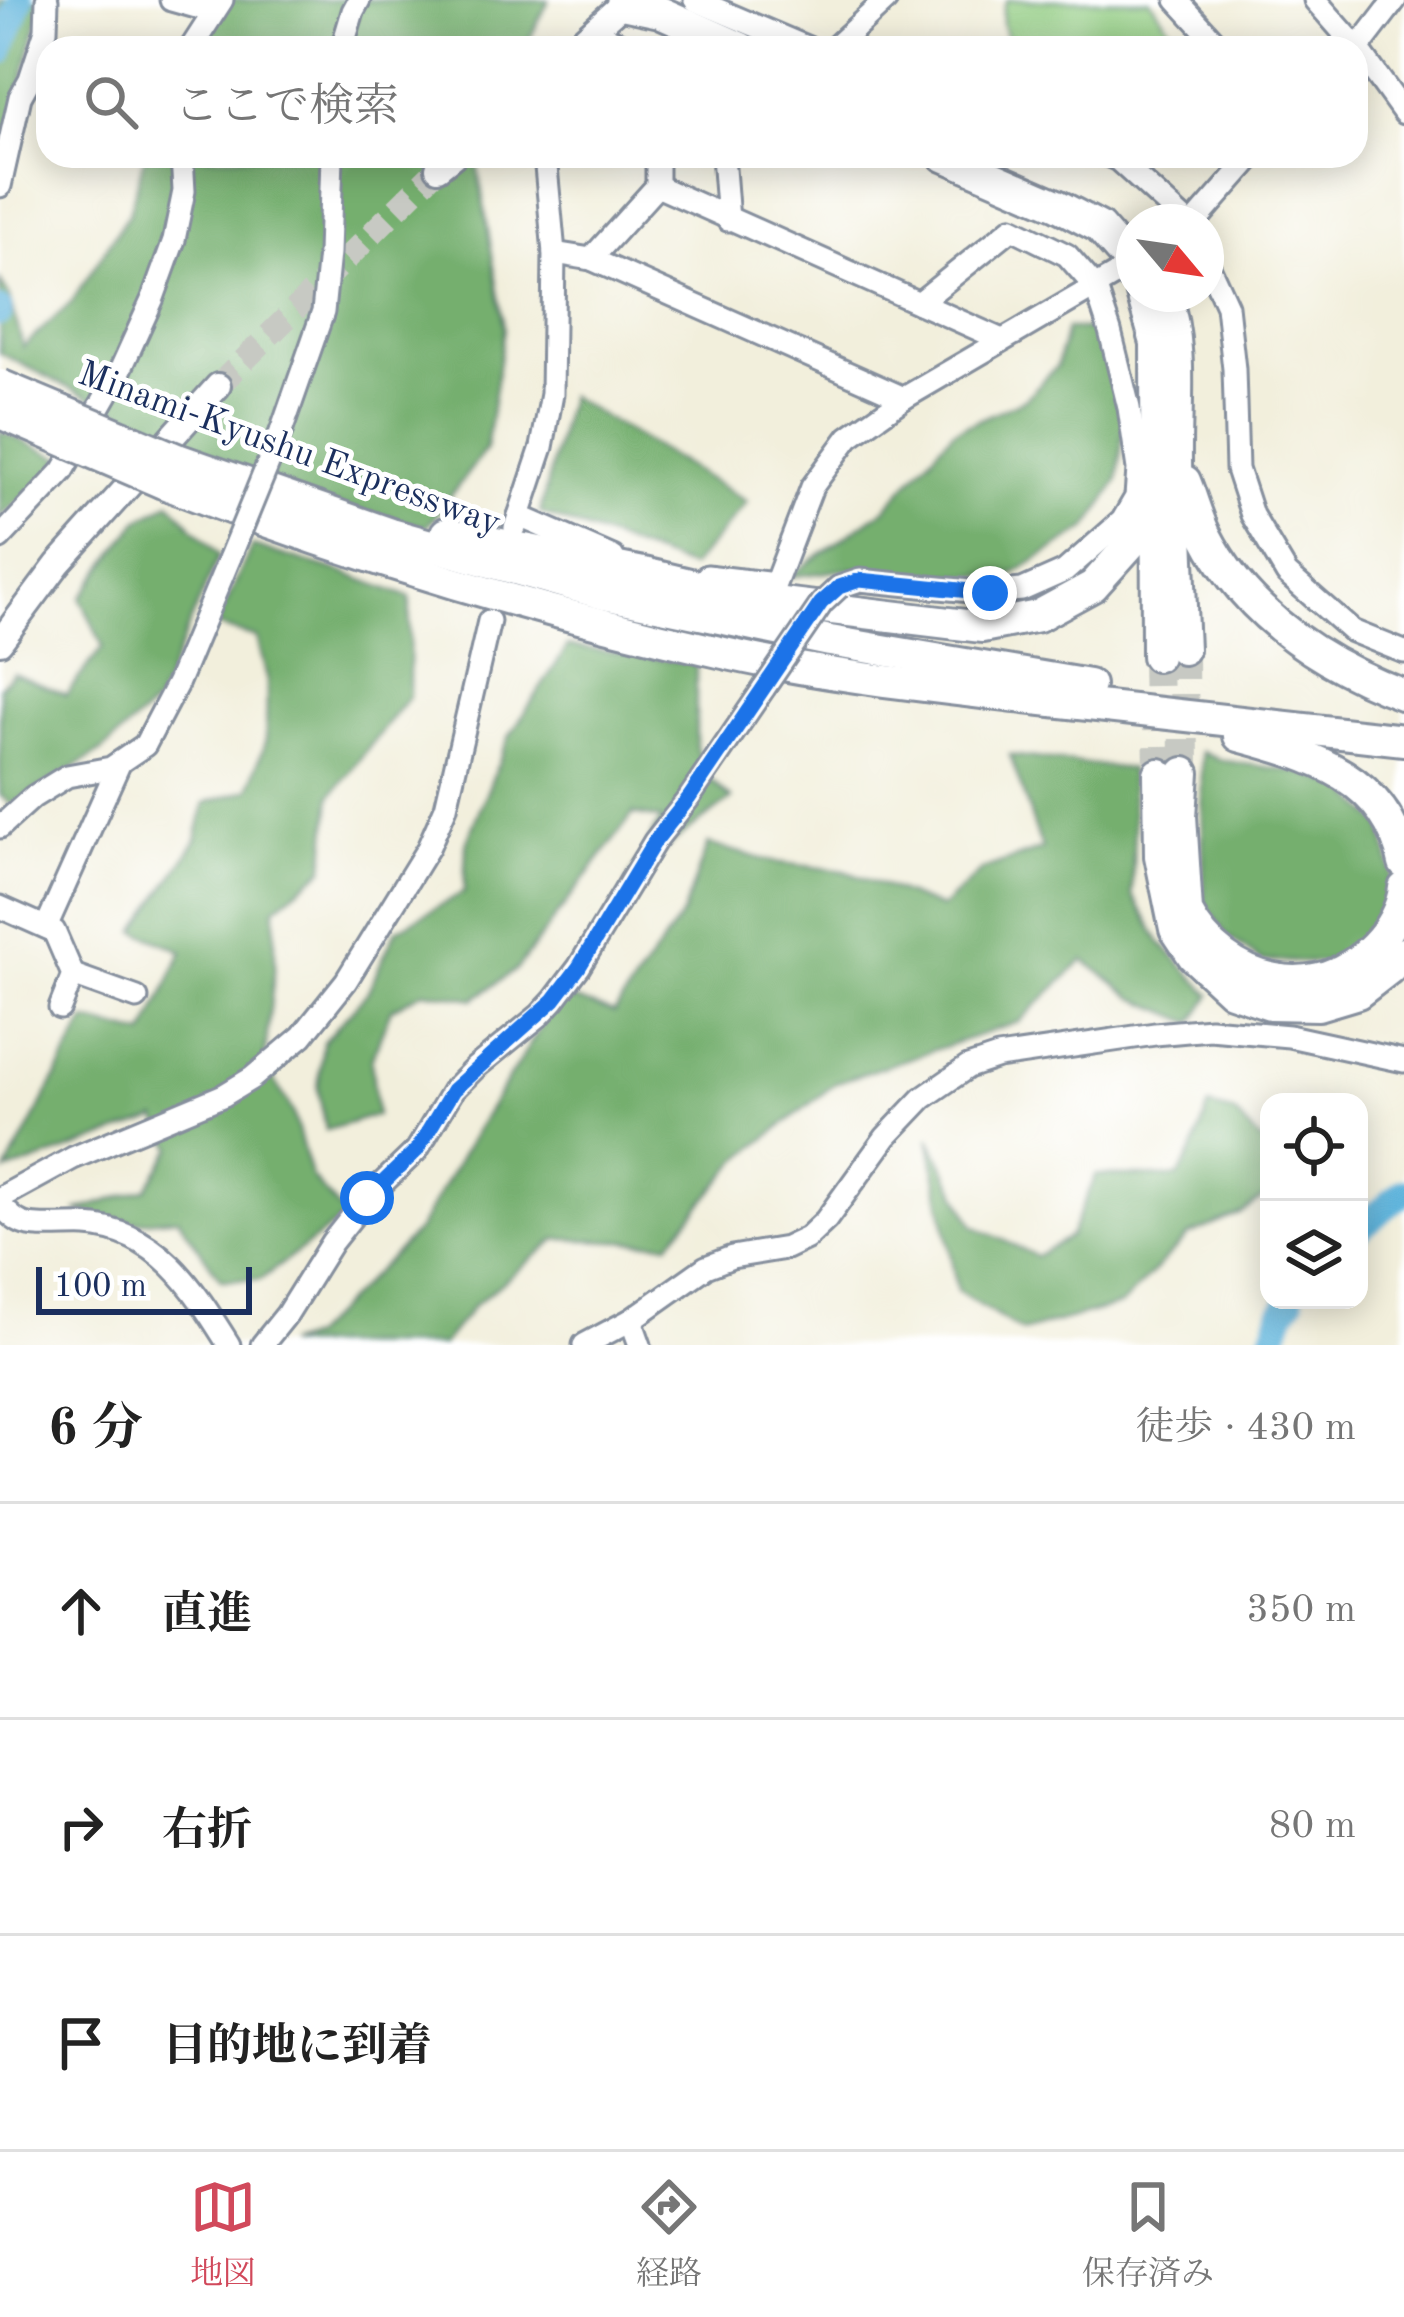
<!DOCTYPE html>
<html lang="ja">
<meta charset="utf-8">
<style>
body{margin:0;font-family:"Old Standard TT","Noto Serif JP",serif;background:#f2f2f2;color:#222}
.controls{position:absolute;right:36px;bottom:36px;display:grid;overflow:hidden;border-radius:24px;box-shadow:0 6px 30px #0003}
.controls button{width:108px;height:108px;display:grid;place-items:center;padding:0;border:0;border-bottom:3px solid #e0e0e0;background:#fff;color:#222;font:60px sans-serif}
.compass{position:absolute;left:1116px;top:204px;width:108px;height:108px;border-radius:50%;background:#fff;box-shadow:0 6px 30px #0003;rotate:119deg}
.scale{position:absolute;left:36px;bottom:30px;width:216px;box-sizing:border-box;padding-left:12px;border:6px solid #1b2f5e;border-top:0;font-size:33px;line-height:42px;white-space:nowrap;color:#1b2f5e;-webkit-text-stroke:9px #fff;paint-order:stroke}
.stop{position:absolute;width:36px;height:36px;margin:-27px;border:9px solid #1a73e8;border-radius:50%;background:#fff}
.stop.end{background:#1a73e8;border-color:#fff;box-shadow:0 3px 12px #0008}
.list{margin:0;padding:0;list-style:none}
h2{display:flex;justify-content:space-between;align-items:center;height:156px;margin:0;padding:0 48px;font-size:51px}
h2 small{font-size:39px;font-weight:400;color:#767676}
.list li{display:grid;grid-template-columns:78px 1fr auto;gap:36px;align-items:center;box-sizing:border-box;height:216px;padding:0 48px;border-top:3px solid #e0e0e0}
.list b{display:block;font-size:45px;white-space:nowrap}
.list em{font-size:39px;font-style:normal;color:#767676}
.icon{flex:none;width:66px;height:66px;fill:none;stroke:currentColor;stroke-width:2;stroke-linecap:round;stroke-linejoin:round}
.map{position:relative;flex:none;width:1404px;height:1345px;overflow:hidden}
.search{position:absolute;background:#fff;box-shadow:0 6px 30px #0003;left:36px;right:36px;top:36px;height:132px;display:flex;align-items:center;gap:30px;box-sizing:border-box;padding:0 42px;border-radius:36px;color:#767676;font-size:45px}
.sheet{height:804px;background:#fff}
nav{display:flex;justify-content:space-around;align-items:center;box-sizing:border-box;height:168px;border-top:3px solid #e0e0e0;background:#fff;font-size:33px;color:#767676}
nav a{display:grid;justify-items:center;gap:6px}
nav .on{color:#d1495b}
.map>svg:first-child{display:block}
.green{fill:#90cb80;stroke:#567d6f;stroke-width:3}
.forest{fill:#74af6e;stroke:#486f66;stroke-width:3}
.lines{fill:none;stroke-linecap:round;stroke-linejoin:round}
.river{stroke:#5fb4db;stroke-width:27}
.major-tunnel{stroke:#c7c9c3;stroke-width:24;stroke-dasharray:24 12;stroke-linecap:butt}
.highway-tunnel{stroke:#c7c9c3;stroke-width:30;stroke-dasharray:30 15;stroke-linecap:butt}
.minor-casing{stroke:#868f9d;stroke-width:27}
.major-casing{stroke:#868f9d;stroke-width:30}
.highway-casing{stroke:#868f9d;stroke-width:36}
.minor{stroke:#fff;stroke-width:21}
.major{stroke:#fff;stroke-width:24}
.highway{stroke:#fff;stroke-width:30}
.minor-bridge-casing{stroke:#868f9d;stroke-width:27;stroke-linecap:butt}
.highway-bridge-casing{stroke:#868f9d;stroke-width:36;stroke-linecap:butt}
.minor-bridge{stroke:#fff;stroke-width:21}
.highway-bridge{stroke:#fff;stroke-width:30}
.route{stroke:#1a73e8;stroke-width:15}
.labels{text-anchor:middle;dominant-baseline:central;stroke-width:10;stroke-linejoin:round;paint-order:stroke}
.street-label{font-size:36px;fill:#1b2f5e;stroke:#fff}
</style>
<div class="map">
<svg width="1404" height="1345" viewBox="0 0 1404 1345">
<rect width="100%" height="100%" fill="#fff"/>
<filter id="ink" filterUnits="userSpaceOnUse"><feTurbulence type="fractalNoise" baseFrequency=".00833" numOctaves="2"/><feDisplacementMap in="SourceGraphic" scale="24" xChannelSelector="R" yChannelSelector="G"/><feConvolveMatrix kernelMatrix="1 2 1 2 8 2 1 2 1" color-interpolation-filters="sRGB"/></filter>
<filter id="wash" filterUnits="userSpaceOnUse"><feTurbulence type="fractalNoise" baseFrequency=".004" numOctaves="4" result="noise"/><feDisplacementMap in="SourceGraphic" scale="48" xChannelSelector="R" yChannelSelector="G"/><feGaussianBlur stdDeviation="2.7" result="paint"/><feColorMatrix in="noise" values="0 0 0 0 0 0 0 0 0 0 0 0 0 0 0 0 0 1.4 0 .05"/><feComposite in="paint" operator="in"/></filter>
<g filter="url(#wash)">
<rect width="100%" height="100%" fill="#f2efdc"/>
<path class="green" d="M 1007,0 L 1150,0 L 1185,48 L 1014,48 C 1003,36 999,15 1007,0 Z"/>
<g class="forest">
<path d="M 0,0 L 43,0 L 0,169 Z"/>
<path d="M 210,0 L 549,0 L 525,48 L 185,48 Z"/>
<path d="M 145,156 L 476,156 L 504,328 L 486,449 L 427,527 L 313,500 L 77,392 L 0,353 L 0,281 L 10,297 L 23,347 L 71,303 L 129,213 Z"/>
<path d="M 1066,329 L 1099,329 L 1124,422 L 1118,480 L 1088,528 L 1012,575 L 907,577 L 851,569 L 788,577 L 886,508 L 953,431 L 1025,399 L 1057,366 Z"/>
<path d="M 568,396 L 747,502 L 691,568 L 540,513 Z"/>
<path d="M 0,431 L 68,461 L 0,517 Z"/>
<path d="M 170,502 L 219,555 L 156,703 L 102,751 L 11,805 L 0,795 L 0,687 L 13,673 L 66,695 L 103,647 L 81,598 L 138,521 Z"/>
<path d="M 252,546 L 341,572 L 410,597 L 409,696 L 331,796 L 324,869 L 275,907 L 275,965 L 264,1063 L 293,1112 L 311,1176 L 345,1217 L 260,1280 L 221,1280 L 178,1218 L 135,1222 L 76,1211 L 146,1189 L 173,1148 L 157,1119 L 6,1172 L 86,1021 L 145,1035 L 183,951 L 136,931 L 195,843 L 205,803 L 249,789 L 266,739 L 267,678 L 257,638 L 216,626 Z"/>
<path d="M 568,646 L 696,664 L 696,747 L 707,777 L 732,799 L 681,836 L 625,886 L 661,819 L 633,814 L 517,969 L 474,999 L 424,991 L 391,1009 L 371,1060 L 377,1115 L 326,1130 L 318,1089 L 323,1042 L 367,993 L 396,930 L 464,892 L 466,843 L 509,737 Z"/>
<path d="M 1201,752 L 1220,760 L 1305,773 L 1346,789 L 1383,827 L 1392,874 L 1383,922 L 1356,947 L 1324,963 L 1261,961 L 1226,935 L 1204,901 Z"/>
<path d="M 1010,755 L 1130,769 L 1134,829 L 1132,894 L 1161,943 L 1211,995 L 1193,1023 L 1134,998 L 1084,960 L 1019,1022 L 837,1082 L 739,1160 L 669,1243 L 557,1239 L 474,1305 L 442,1345 L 284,1345 L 310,1337 L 418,1230 L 474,1133 L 561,995 L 614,1013 L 683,913 L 708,844 L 774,862 L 845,871 L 941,908 L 982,870 L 1042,849 Z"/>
<path d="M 1209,1106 L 1233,1112 L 1269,1149 L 1269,1194 L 1240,1214 L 1189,1235 L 1121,1305 L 1022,1332 L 957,1291 L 929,1137 L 974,1226 L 1036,1256 L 1070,1236 L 1096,1175 L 1178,1177 L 1192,1152 Z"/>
</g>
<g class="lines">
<g class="river">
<path d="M 0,52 L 20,0"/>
<path d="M 0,310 L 0,312"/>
<path d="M 1359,1228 L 1404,1192"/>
<path d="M 1271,1345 L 1282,1313 L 1291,1300"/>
</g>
</g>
</g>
<g filter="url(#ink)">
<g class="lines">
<path class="major-tunnel" d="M 218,386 L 438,168"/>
<g class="highway-tunnel">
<path d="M 1183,649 L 1184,773"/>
<path d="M 1157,656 L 1159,774"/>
</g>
<defs>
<g id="minor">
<path d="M 171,0 L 214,12"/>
<path d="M 695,0 L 808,48"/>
<path d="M 1177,0 L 1221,48"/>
<path d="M 1315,0 L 1358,49 L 1404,113"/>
<path d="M 592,30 L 629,48"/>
<path d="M 191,48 L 222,0"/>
<path d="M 342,48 L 353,11 L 359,0"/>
<path d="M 834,48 L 886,0"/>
<path d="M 1356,51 L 1395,0"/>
<path d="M 723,156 L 728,220"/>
<path d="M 1109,156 L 1118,160 L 1186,222"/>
<path d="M 0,186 L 20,97 L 30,79 L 46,30 L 47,0"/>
<path d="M 657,186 L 1002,340"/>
<path d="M 1195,222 L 1253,156"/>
<path d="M 554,253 L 591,259 L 904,398"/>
<path d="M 591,259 L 657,186 L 657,156"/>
<path d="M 1206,260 L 1227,306 L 1234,369 L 1237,469 L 1252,515 L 1287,574 L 1352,631 L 1404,652"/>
<path d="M 281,432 L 323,312 L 329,253 L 332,156"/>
<path d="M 519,516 L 613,557"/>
<path d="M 515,528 L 542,447 L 552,394 L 554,253 L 545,156"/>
<path d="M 0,538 L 63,471 L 119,373 L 153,298 L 174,240 L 184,191 L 182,156"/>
<path d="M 707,576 L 775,584 L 812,487 L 849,437 L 904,398 L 1120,272"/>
<path d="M 839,587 L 860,580 L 990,593 L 1022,590 L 1065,571 L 1122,521 L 1136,497 L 1138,469 L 1129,408 L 1110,331 L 1096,288 L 1067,255 L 1012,228 L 919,303"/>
<path d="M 0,827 L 33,797 L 67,776 L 111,768 L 145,745 L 178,682 L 230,557"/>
<path d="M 0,907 L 54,931 L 73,975 L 60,1008"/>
<path d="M 46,927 L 120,762"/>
<path d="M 73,975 L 137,998"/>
<path d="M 0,1198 L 73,1158 L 224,1095 L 252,1078 L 302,1036 L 346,981 L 428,848 L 446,807 L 489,621"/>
<path d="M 0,1205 C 6,1211 14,1220 22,1223 C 35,1229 70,1225 86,1226 C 158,1230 194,1289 229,1345"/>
<path d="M 631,1320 L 640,1345"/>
<path d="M 262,1345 L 287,1314 L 332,1242 L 367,1198 L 417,1150 L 453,1090 L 475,1068 L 540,1015 L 554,1000 L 579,967 L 655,841 L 689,798 L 764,688"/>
<path d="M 584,1345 L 631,1320 L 706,1267 L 732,1257 L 786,1248 L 807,1238 L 826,1220 L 886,1137 L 923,1098 L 968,1067 L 998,1057 L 1155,1034 L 1210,1029 L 1289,1036 L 1404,1061"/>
</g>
<g id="major">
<path d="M 573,48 L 627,0"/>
<path d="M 438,168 L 453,156"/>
<path d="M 0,642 L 58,564 L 218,386"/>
</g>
<g id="highway">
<path d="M 622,4 L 660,12 L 741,48"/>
<path d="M 944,156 L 1057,205 L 1099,227 L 1127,259 L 1134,276"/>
<path d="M 1142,294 L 1156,343 L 1157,656"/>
<path d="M 1165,294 C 1184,349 1175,405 1176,462 C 1177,524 1180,587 1183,649"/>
<path d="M 177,459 L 391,534 L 604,594 L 830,641 L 1089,685"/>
<path d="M 1185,481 C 1192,498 1197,517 1205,534 C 1246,615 1321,664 1404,695"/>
<path d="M 163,483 C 344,553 529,610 719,652 C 819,675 923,686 1025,698 C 1151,712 1278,726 1404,740"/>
<path d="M 446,533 L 648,574 L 757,600 L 982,627 L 1038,616 L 1093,586 L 1137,537 L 1157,467"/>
<path d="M 1239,736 C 1314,756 1387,778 1404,863"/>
<path d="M 1184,773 L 1181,816 L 1187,912 C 1224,984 1318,1007 1375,945 C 1389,930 1402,909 1404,888"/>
<path d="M 1159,774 L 1160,856 L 1175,929 L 1193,956 L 1231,991 L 1270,1004 L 1318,1005 L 1358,993 L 1389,969 L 1404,953"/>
</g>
</defs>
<use href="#minor" class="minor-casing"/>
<use href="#major" class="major-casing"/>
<use href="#highway" class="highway-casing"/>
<use href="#minor" class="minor"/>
<use href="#major" class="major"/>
<use href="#highway" class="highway"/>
<defs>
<g id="minor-bridge">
<path d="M 230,557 L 281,432"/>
<path d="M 764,688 L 822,603 L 839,587"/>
</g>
<g id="highway-bridge">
<path d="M 0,385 L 177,459"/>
<path d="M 0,413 L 163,483"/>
</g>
</defs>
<use href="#minor-bridge" class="minor-bridge-casing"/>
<use href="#highway-bridge" class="highway-bridge-casing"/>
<use href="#minor-bridge" class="minor-bridge"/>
<use href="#highway-bridge" class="highway-bridge"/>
</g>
</g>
<g class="lines" filter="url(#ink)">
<path class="route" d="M 367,1198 L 417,1150 L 453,1090 L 554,1000 L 579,967 L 655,841 L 689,798 L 821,603 L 839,587 L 860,580 L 990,593"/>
</g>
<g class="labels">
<g class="street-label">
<text transform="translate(289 450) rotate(20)">Minami-Kyushu Expressway</text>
</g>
</g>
</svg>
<div class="controls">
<button><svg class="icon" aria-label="locate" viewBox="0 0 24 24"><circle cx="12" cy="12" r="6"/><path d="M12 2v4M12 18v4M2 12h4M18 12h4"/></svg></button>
<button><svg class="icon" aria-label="layers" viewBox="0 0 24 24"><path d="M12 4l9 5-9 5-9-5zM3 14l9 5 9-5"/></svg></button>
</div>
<svg class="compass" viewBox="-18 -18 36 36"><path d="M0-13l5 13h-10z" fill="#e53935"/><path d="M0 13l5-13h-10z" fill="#767676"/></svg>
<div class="scale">100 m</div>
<div class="stop" style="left:367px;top:1198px"></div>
<div class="stop end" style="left:990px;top:593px"></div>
<div class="search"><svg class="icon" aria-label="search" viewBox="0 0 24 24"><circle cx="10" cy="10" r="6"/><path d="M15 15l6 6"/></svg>ここで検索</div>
</div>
<section class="sheet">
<h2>6 分<small>徒歩 · 430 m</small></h2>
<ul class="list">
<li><svg class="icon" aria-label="ahead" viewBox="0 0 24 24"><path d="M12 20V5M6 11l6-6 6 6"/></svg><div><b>直進</b></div><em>350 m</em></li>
<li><svg class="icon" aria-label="right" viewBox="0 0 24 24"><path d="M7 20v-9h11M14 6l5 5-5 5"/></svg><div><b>右折</b></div><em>80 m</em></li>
<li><svg class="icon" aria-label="arrive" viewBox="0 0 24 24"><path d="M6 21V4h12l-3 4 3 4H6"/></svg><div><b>目的地に到着</b></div></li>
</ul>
</section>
<nav>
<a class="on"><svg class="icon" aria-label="map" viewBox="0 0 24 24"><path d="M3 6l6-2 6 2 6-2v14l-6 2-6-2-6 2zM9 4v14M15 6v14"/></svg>地図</a>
<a><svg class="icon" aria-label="directions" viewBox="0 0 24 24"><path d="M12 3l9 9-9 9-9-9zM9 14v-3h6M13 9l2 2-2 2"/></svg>経路</a>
<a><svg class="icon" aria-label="saved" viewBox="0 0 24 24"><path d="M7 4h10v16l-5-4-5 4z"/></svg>保存済み</a>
</nav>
